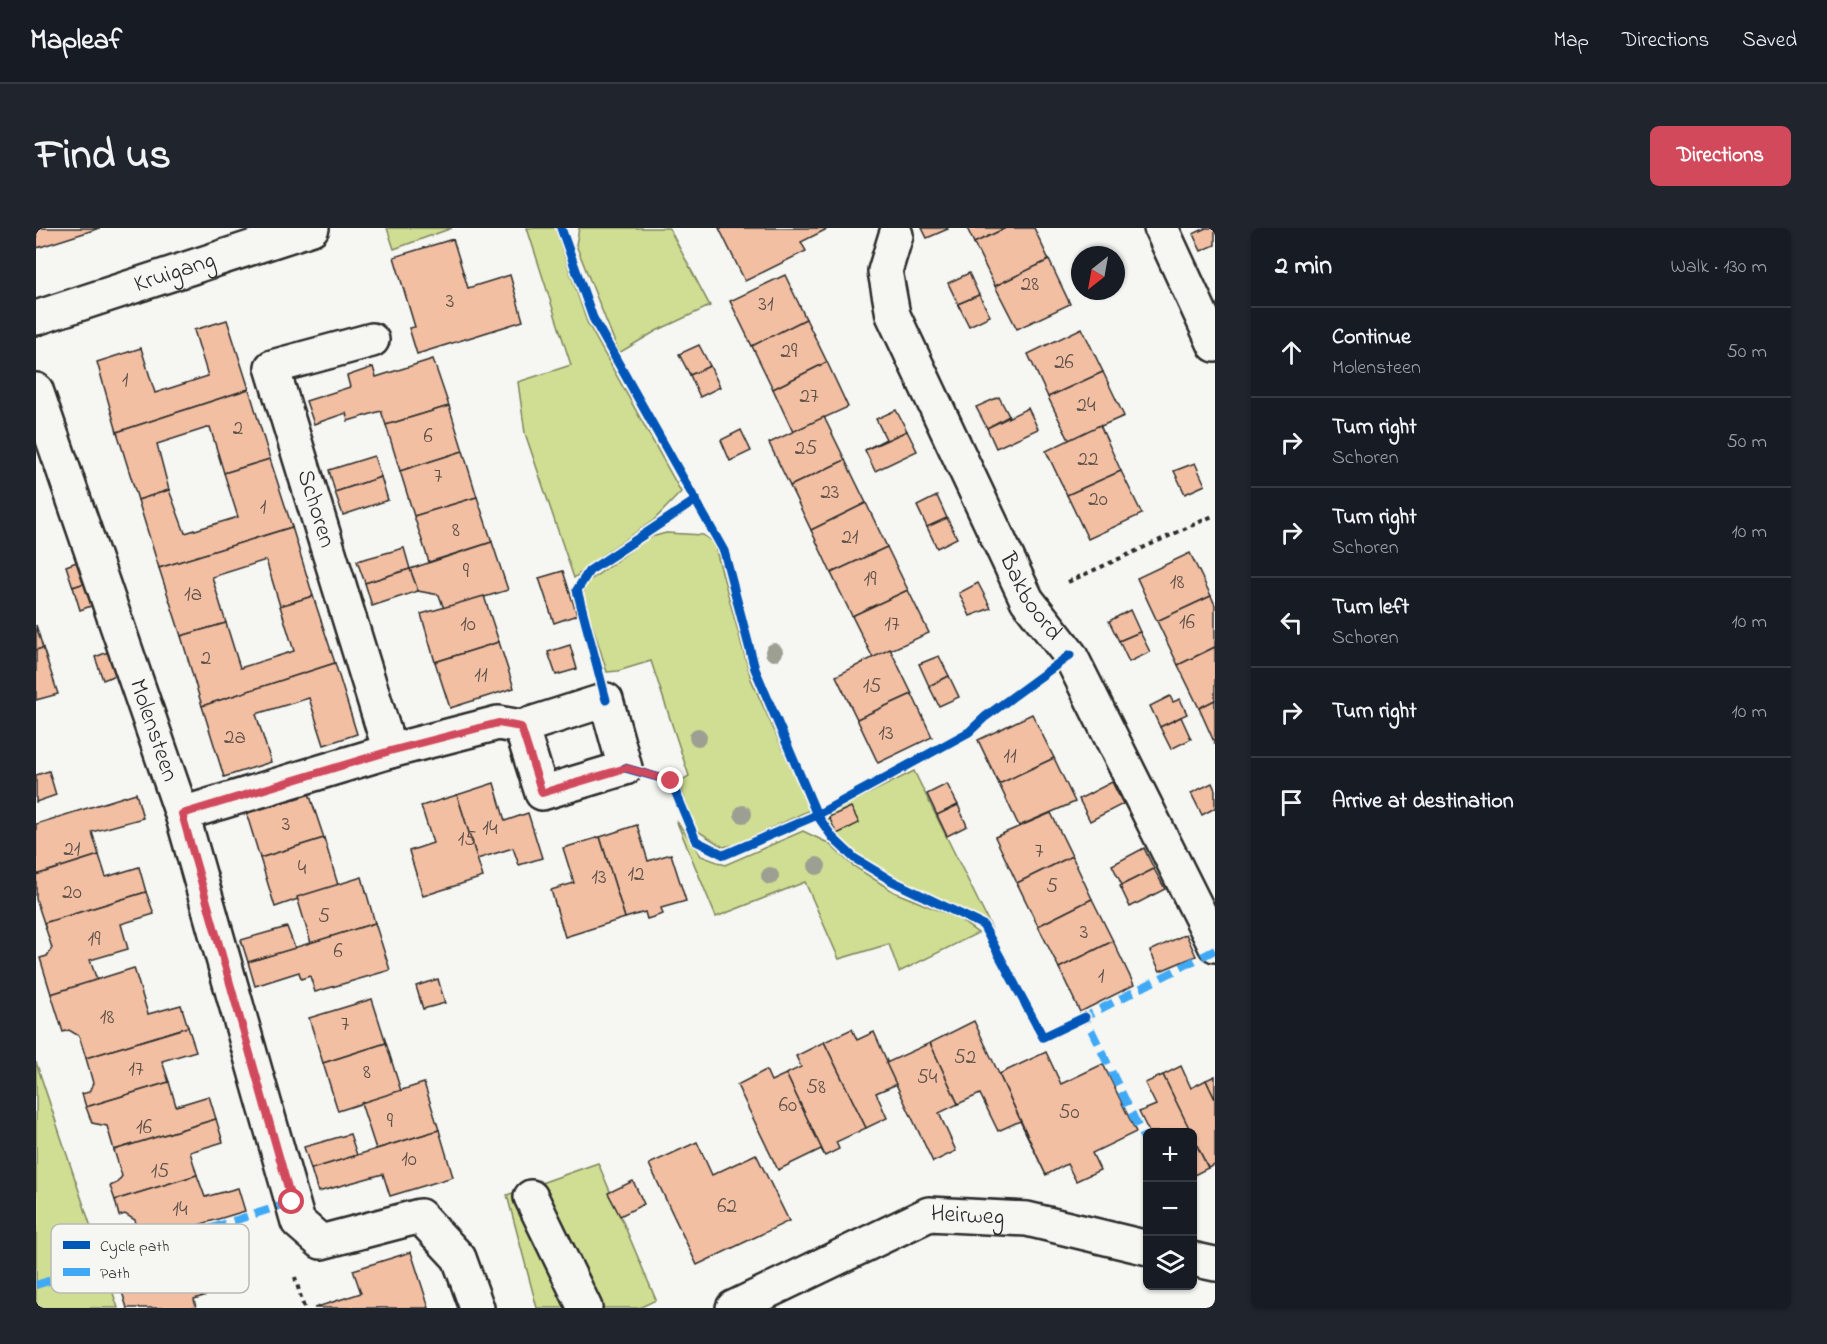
<!DOCTYPE html>
<meta charset="utf-8">
<style>
body{margin:0;font-family:"Indie Flower",sans-serif;background:#20242c;color:#f1f3f6}
.controls{position:absolute;right:18px;bottom:18px;display:grid;overflow:hidden;border-radius:9px;box-shadow:0 2px 4px #0004}
.controls button{width:54px;height:54px;display:grid;place-items:center;padding:0;border:0;border-bottom:2px solid #363941;background:#171b24;color:#f1f3f6;font:30px sans-serif}
.compass{position:absolute;left:1035px;top:18px;width:54px;height:54px;border-radius:50%;background:#171b24;box-shadow:0 2px 4px #0004;rotate:211deg}
.stop{position:absolute;width:18px;height:18px;margin:-14px;border:4px solid #d1495b;border-radius:50%;background:#fff}
.stop.end{background:#d1495b;border-color:#fff;box-shadow:0 2px 6px #0008}
.list{margin:0;padding:0;list-style:none}
h2{display:flex;justify-content:space-between;align-items:center;height:78px;margin:0;padding:0 24px;font-size:26px}
h2 small{font-size:20px;font-weight:400;color:#9ea1a6}
.list li{display:grid;grid-template-columns:39px 1fr auto;gap:18px;align-items:center;box-sizing:border-box;height:90px;padding:0 24px;border-top:2px solid #363941}
.list b{display:block;font-size:22px;white-space:nowrap}
.list p{margin:0;font-size:20px;white-space:nowrap;color:#9ea1a6}
.list em{font-size:20px;font-style:normal;color:#9ea1a6}
.icon{flex:none;width:33px;height:33px;fill:none;stroke:currentColor;stroke-width:2;stroke-linecap:round;stroke-linejoin:round}
.map{position:relative;flex:none;width:1179px;height:1080px;overflow:hidden;border-radius:9px}
header{display:flex;align-items:center;gap:36px;box-sizing:border-box;height:84px;padding:0 30px;background:#171b24;border-bottom:2px solid #363941}
header strong{font-size:28px}
nav{display:flex;gap:33px;margin-inline-start:auto;font-size:21px}
.intro{display:flex;align-items:center;justify-content:space-between;box-sizing:border-box;height:144px;padding:0 36px}
h1{margin:0;font-size:42px}
.button{padding:15px 27px;border-radius:9px;background:#d1495b;color:#fff;font-size:21px;font-weight:700}
main{display:flex;gap:36px;padding:0 36px}
aside{flex:1;background:#171b24;border-radius:9px;box-shadow:0 2px 4px #0004}
.map>svg:first-child{display:block}
.green{fill:#cfde92;stroke:#7d845e;stroke-width:1.5}
.building{fill:#f2bfa3;stroke:#2b2b2b;stroke-width:1.5}
.lines{fill:none;stroke-linecap:round;stroke-linejoin:round}
.street-casing{stroke:#2b2b2b;stroke-width:38}
.path{stroke:#2b2b2b;stroke-width:4;stroke-dasharray:4.5 4.5;stroke-linecap:butt}
.street{stroke:#f6f6f2;stroke-width:33}
.quiet{stroke:#3fa9f5;stroke-width:8;stroke-dasharray:15 8;stroke-linecap:butt}
.cycleway-casing{stroke:#f6f6f2;stroke-width:13}
.cycleway{stroke:#0057b8;stroke-width:9}
.tree{fill:#9d9f93}
.route{stroke:#d1495b;stroke-width:8}
.labels{text-anchor:middle;dominant-baseline:central;stroke-width:4.5;stroke-linejoin:round;paint-order:stroke}
.number-label{font-size:21px;fill:#5d5049}
.street-label{font-size:24px;fill:#2b2b2b;stroke:#f6f6f2}
.key{fill:#f6f6f2;stroke:#b9b9b6;stroke-width:1.5}
.key-label{font-size:16px;fill:#2b2b2b}
</style>
<header>
<strong>Mapleaf</strong>
<nav><a>Map</a><a>Directions</a><a>Saved</a></nav>
</header>
<div class="intro"><h1>Find us</h1><a class="button">Directions</a></div>
<main>
<div class="map">
<svg width="1179" height="1080" viewBox="0 0 1179 1080">
<rect width="100%" height="100%" fill="#f6f6f2"/>
<filter id="ink" filterUnits="userSpaceOnUse"><feTurbulence type="fractalNoise" baseFrequency=".0167" numOctaves="2"/><feDisplacementMap in="SourceGraphic" scale="12" xChannelSelector="R" yChannelSelector="G"/><feConvolveMatrix kernelMatrix="1 2 1 2 8 2 1 2 1" color-interpolation-filters="sRGB"/></filter>
<g filter="url(#ink)">
<g class="green">
<path d="M 351,0 L 416,0 L 358,21 Z"/>
<path d="M 491,0 L 519,0 L 551,94 L 645,264 L 618,292 L 566,327 L 538,350 L 489,205 L 482,154 L 535,137 Z"/>
<path d="M 543,0 L 633,0 L 674,78 L 620,103 L 583,125 L 540,17 Z"/>
<path d="M 630,305 L 667,307 L 678,315 L 715,451 L 774,582 L 701,616 L 687,619 L 660,602 L 643,554 L 653,548 L 615,433 L 582,443 L 571,444 L 547,367 L 549,356 L 612,310 Z"/>
<path d="M 878,543 L 956,701 L 949,693 C 899,669 821,642 791,594 L 796,584 Z"/>
<path d="M 640,592 L 665,628 L 689,637 L 767,603 L 792,615 L 816,637 L 858,664 L 921,690 L 942,705 L 863,744 L 853,716 L 803,731 L 769,654 L 680,689 Z"/>
<path d="M 0,834 L 82,1080 L 0,1080 Z"/>
<path d="M 562,935 L 620,1072 L 603,1080 L 501,1080 L 471,967 Z"/>
</g>
<g class="building">
<path d="M 0,0 L 64,0 L 1,20 Z"/>
<path d="M 683,0 L 793,0 L 765,14 L 770,23 L 709,53 Z"/>
<path d="M 886,0 L 911,0 L 912,1 L 891,10 Z"/>
<path d="M 931,0 L 970,0 L 938,15 Z"/>
<path d="M 970,0 L 998,0 L 1013,32 L 959,58 L 938,15 Z"/>
<path d="M 1170,0 L 1179,0 L 1179,17 L 1165,23 L 1157,6 Z"/>
<path d="M 417,11 L 432,60 L 474,47 L 487,93 L 381,126 L 373,100 L 379,99 L 358,29 Z"/>
<path d="M 1013,32 L 1034,76 L 981,101 L 959,58 Z"/>
<path d="M 933,45 L 943,67 L 922,76 L 912,55 Z"/>
<path d="M 749,47 L 770,91 L 716,118 L 694,73 Z"/>
<path d="M 943,67 L 954,88 L 933,98 L 922,76 Z"/>
<path d="M 770,91 L 791,134 L 737,161 L 716,118 Z"/>
<path d="M 191,92 L 213,161 L 81,204 L 61,134 L 105,120 L 119,165 L 172,148 L 158,102 Z"/>
<path d="M 1046,100 L 1067,144 L 1012,169 L 992,126 Z"/>
<path d="M 663,117 L 674,138 L 654,147 L 643,126 Z"/>
<path d="M 397,131 L 413,178 L 350,197 L 345,183 L 312,193 L 310,185 L 278,196 L 270,173 L 314,159 L 311,148 L 337,139 L 340,149 Z"/>
<path d="M 791,134 L 812,179 L 757,204 L 737,161 Z"/>
<path d="M 674,138 L 684,159 L 664,169 L 654,147 Z"/>
<path d="M 1067,144 L 1088,188 L 1033,212 L 1012,169 Z"/>
<path d="M 213,161 L 234,231 L 188,245 L 174,199 L 121,216 L 133,262 L 102,272 L 81,204 Z"/>
<path d="M 963,169 L 973,188 L 951,200 L 940,179 Z"/>
<path d="M 413,178 L 427,223 L 364,243 L 350,197 Z"/>
<path d="M 992,180 L 1002,201 L 960,220 L 951,200 Z"/>
<path d="M 860,182 L 871,203 L 829,222 L 850,211 L 840,191 Z"/>
<path d="M 788,189 L 809,232 L 754,258 L 733,215 Z"/>
<path d="M 1064,197 L 1085,243 L 1031,267 L 1010,223 Z"/>
<path d="M 705,202 L 715,223 L 694,233 L 685,212 Z"/>
<path d="M 871,203 L 881,223 L 839,243 L 829,222 Z"/>
<path d="M 427,223 L 441,269 L 378,288 L 364,243 Z"/>
<path d="M 338,228 L 345,249 L 299,264 L 293,242 Z"/>
<path d="M 234,231 L 256,299 L 123,340 L 102,272 L 133,262 L 149,305 L 202,289 L 188,245 Z"/>
<path d="M 809,232 L 830,275 L 775,302 L 754,258 Z"/>
<path d="M 1159,235 L 1169,257 L 1149,266 L 1138,243 Z"/>
<path d="M 1085,243 L 1106,286 L 1052,311 L 1031,267 Z"/>
<path d="M 345,249 L 352,272 L 307,287 L 299,264 Z"/>
<path d="M 901,268 L 911,290 L 891,299 L 881,278 Z"/>
<path d="M 441,269 L 456,314 L 393,334 L 378,288 Z"/>
<path d="M 830,275 L 851,319 L 795,345 L 775,302 Z"/>
<path d="M 911,290 L 921,310 L 901,320 L 891,299 Z"/>
<path d="M 256,299 L 277,368 L 244,378 L 230,332 L 176,349 L 190,395 L 145,408 L 123,340 Z"/>
<path d="M 456,314 L 472,362 L 408,381 L 403,367 L 382,363 L 374,341 Z"/>
<path d="M 851,319 L 872,362 L 816,388 L 795,345 Z"/>
<path d="M 368,320 L 374,341 L 329,355 L 321,333 Z"/>
<path d="M 1154,325 L 1175,368 L 1121,393 L 1101,350 Z"/>
<path d="M 51,330 L 58,352 L 37,359 L 30,338 Z"/>
<path d="M 374,341 L 382,363 L 336,378 L 329,355 Z"/>
<path d="M 527,343 L 541,387 L 518,395 L 503,350 Z"/>
<path d="M 58,352 L 66,374 L 44,382 L 37,359 Z"/>
<path d="M 942,355 L 955,380 L 934,388 L 923,365 Z"/>
<path d="M 872,362 L 893,405 L 837,430 L 816,388 Z"/>
<path d="M 277,368 L 299,435 L 166,478 L 145,408 L 190,395 L 204,440 L 258,423 L 244,378 Z"/>
<path d="M 448,368 L 463,414 L 399,434 L 385,386 Z"/>
<path d="M 1175,368 L 1179,377 L 1179,419 L 1142,437 L 1121,393 Z"/>
<path d="M 1094,382 L 1104,404 L 1083,413 L 1073,393 Z"/>
<path d="M 0,397 L 7,420 L 0,422 Z"/>
<path d="M 1104,404 L 1114,424 L 1093,434 L 1083,413 Z"/>
<path d="M 463,414 L 478,460 L 414,480 L 399,434 Z"/>
<path d="M 534,417 L 541,441 L 520,447 L 512,424 Z"/>
<path d="M 1179,419 L 1179,472 L 1163,480 L 1142,437 Z"/>
<path d="M 7,420 L 22,466 L 0,472 L 0,422 Z"/>
<path d="M 80,421 L 88,444 L 67,452 L 59,429 Z"/>
<path d="M 854,421 L 876,466 L 821,491 L 800,448 Z"/>
<path d="M 903,428 L 913,448 L 893,458 L 883,436 Z"/>
<path d="M 299,435 L 321,506 L 288,517 L 273,470 L 220,486 L 235,534 L 188,549 L 166,478 Z"/>
<path d="M 913,448 L 923,469 L 903,478 L 893,458 Z"/>
<path d="M 876,466 L 896,509 L 842,535 L 821,491 Z"/>
<path d="M 1134,468 L 1137,474 L 1144,471 L 1151,486 L 1124,499 L 1114,478 Z"/>
<path d="M 1179,472 L 1179,516 L 1163,480 Z"/>
<path d="M 996,486 L 1018,530 L 963,556 L 942,512 Z"/>
<path d="M 1145,489 L 1155,511 L 1135,521 L 1124,499 Z"/>
<path d="M 1018,530 L 1039,574 L 983,598 L 963,556 Z"/>
<path d="M 13,543 L 20,567 L 0,574 L 0,547 Z"/>
<path d="M 1076,554 L 1087,576 L 1054,593 L 1043,571 Z"/>
<path d="M 458,555 L 469,593 L 492,585 L 506,630 L 483,637 L 477,620 L 441,631 L 421,567 Z"/>
<path d="M 1176,555 L 1179,562 L 1179,580 L 1166,587 L 1155,565 Z"/>
<path d="M 911,556 L 922,577 L 901,587 L 891,566 Z"/>
<path d="M 100,565 L 107,590 L 56,604 L 63,627 L 0,647 L 0,596 Z"/>
<path d="M 273,565 L 288,610 L 224,630 L 210,584 Z"/>
<path d="M 421,567 L 447,649 L 387,668 L 373,623 L 397,615 L 385,578 Z"/>
<path d="M 922,577 L 931,598 L 911,608 L 901,587 Z"/>
<path d="M 815,579 L 823,595 L 801,606 L 793,589 Z"/>
<path d="M 1015,585 L 1036,628 L 981,655 L 959,609 Z"/>
<path d="M 601,597 L 612,633 L 635,626 L 650,673 L 625,680 L 627,686 L 611,691 L 609,684 L 589,690 L 564,609 Z"/>
<path d="M 564,609 L 589,690 L 529,709 L 515,662 L 538,655 L 527,620 Z"/>
<path d="M 288,610 L 302,657 L 239,679 L 224,630 Z"/>
<path d="M 1108,620 L 1118,641 L 1086,657 L 1076,637 Z"/>
<path d="M 63,627 L 70,649 L 103,639 L 110,664 L 8,695 L 0,671 L 0,647 Z"/>
<path d="M 1036,628 L 1056,671 L 1002,698 L 981,655 Z"/>
<path d="M 1118,641 L 1129,661 L 1094,679 L 1084,658 Z"/>
<path d="M 326,649 L 339,695 L 275,715 L 261,669 Z"/>
<path d="M 110,664 L 118,686 L 85,696 L 92,721 L 54,732 L 61,752 L 15,766 L 4,730 L 11,728 L 16,720 L 8,695 Z"/>
<path d="M 1056,671 L 1077,713 L 1023,740 L 1002,698 Z"/>
<path d="M 339,695 L 354,742 L 279,764 L 274,748 L 265,751 L 263,744 L 219,758 L 212,734 Z"/>
<path d="M 251,699 L 259,720 L 212,734 L 205,712 Z"/>
<path d="M 1150,706 L 1160,728 L 1124,743 L 1114,723 Z"/>
<path d="M 1077,713 L 1098,757 L 1044,784 L 1023,740 Z"/>
<path d="M 98,740 L 112,786 L 145,777 L 152,799 L 50,830 L 43,808 L 33,802 L 27,804 L 15,766 Z"/>
<path d="M 402,751 L 409,775 L 387,781 L 380,758 Z"/>
<path d="M 336,771 L 350,815 L 287,835 L 273,790 Z"/>
<path d="M 938,793 L 963,846 L 1010,947 L 984,893 L 962,903 L 944,866 L 922,876 L 894,815 Z"/>
<path d="M 152,799 L 160,823 L 126,833 L 133,854 L 50,879 L 46,866 L 53,864 L 57,855 L 50,830 Z"/>
<path d="M 816,801 L 821,812 L 838,804 L 861,856 L 840,865 L 851,890 L 830,900 L 788,814 Z"/>
<path d="M 788,814 L 830,900 L 800,914 L 803,921 L 789,928 L 750,846 L 765,839 L 760,828 Z"/>
<path d="M 350,815 L 365,863 L 302,883 L 287,835 Z"/>
<path d="M 894,815 L 922,876 L 903,885 L 920,923 L 897,934 L 850,835 Z"/>
<path d="M 1010,824 L 1025,856 L 1067,836 L 1100,904 L 1056,925 L 1064,942 L 1040,953 L 1031,936 L 1010,947 L 963,846 Z"/>
<path d="M 1145,838 L 1155,860 L 1170,852 L 1179,871 L 1179,937 L 1172,940 L 1127,847 Z"/>
<path d="M 730,842 L 735,853 L 750,846 L 789,928 L 785,921 L 742,942 L 701,857 Z"/>
<path d="M 1127,847 L 1155,904 L 1113,904 L 1103,884 L 1120,877 L 1109,855 Z"/>
<path d="M 1179,848 L 1179,871 L 1170,852 Z"/>
<path d="M 133,854 L 140,878 L 173,868 L 180,891 L 78,922 L 71,898 L 56,895 L 50,879 Z"/>
<path d="M 388,855 L 403,902 L 340,921 L 325,875 Z"/>
<path d="M 180,891 L 187,914 L 154,924 L 161,947 L 79,972 L 74,958 L 81,955 L 86,948 L 78,922 Z"/>
<path d="M 403,902 L 417,949 L 354,968 L 347,946 L 282,964 L 275,941 Z"/>
<path d="M 314,906 L 321,927 L 275,941 L 268,919 Z"/>
<path d="M 1156,908 L 1172,940 L 1156,948 Z"/>
<path d="M 661,914 L 676,947 L 720,926 L 753,993 L 661,1037 L 613,936 Z"/>
<path d="M 161,947 L 169,969 L 202,960 L 209,983 L 106,1014 L 99,992 L 89,986 L 83,988 L 79,972 Z"/>
<path d="M 597,953 L 608,976 L 584,988 L 572,965 Z"/>
<path d="M 185,1009 L 200,1058 L 158,1071 L 160,1080 L 91,1080 L 79,1041 Z"/>
<path d="M 375,1024 L 393,1080 L 278,1080 L 325,1065 L 317,1042 Z"/>
</g>
<g class="lines">
<defs>
<g id="street">
<path d="M 1125,0 L 1179,117"/>
<path id="s1" d="M 860,7 L 849,43 L 857,87 L 991,372 L 1034,427 L 1179,717"/>
<path id="s2" d="M 0,90 L 276,0"/>
<path id="s3" d="M 336,112 L 236,139 L 354,523"/>
<path id="s4" d="M 0,162 L 146,586 L 262,994 L 285,1014 L 384,988 L 423,1030 L 441,1080"/>
<path d="M 146,586 L 354,523 L 462,495 L 485,499 L 570,472 L 589,540 L 506,565 L 485,499"/>
<path d="M 495,969 L 549,1080"/>
<path d="M 1156,1031 L 1179,1036"/>
<path id="s5" d="M 697,1080 L 893,986 L 991,991 L 1112,1020"/>
</g>
</defs>
<use href="#street" class="street-casing"/>
<g class="path">
<path d="M 1032,354 L 1179,287"/>
<path d="M 259,1049 L 268,1080"/>
</g>
<use href="#street" class="street"/>
<g class="quiet">
<path d="M 1112,919 L 1049,789 L 1179,722"/>
<path d="M 0,1057 L 256,974"/>
</g>
<defs>
<g id="cycleway">
<path d="M 525,0 L 557,90 L 688,323 L 719,441 L 781,587 L 797,610 L 818,630 L 856,653 L 947,697 L 1007,809 L 1049,789"/>
<path d="M 570,472 L 541,362 L 553,343 L 660,272"/>
<path d="M 589,540 L 635,553 L 660,613 L 688,627 L 781,587 L 933,504 L 949,489 L 1034,427"/>
</g>
</defs>
<use href="#cycleway" class="cycleway-casing"/>
<use href="#cycleway" class="cycleway"/>
</g>
<g class="tree">
<circle cx="738" cy="424" r="9"/>
<circle cx="662" cy="509" r="9"/>
<circle cx="707" cy="586" r="9"/>
<circle cx="781" cy="638" r="9"/>
<circle cx="734" cy="648" r="9"/>
</g>
</g>
<g class="lines" filter="url(#ink)">
<path class="route" d="M 256,974 L 146,586 L 354,523 L 462,495 L 485,499 L 506,565 L 590,540 L 635,553"/>
</g>
<g class="labels">
<g class="number-label">
<text x="994" y="57">28</text>
<text x="414" y="74">3</text>
<text x="730" y="77">31</text>
<text x="753" y="124">29</text>
<text x="1028" y="135">26</text>
<text x="89" y="153">1</text>
<text x="773" y="169">27</text>
<text x="1050" y="178">24</text>
<text x="202" y="201">2</text>
<text x="392" y="209">6</text>
<text x="770" y="221">25</text>
<text x="1052" y="232">22</text>
<text x="402" y="249">7</text>
<text x="794" y="265">23</text>
<text x="1062" y="272">20</text>
<text x="227" y="280">1</text>
<text x="420" y="303">8</text>
<text x="814" y="310">21</text>
<text x="430" y="344">9</text>
<text x="834" y="352">19</text>
<text x="1141" y="355">18</text>
<text x="157" y="367">1a</text>
<text x="1151" y="395">16</text>
<text x="432" y="397">10</text>
<text x="856" y="397">17</text>
<text x="170" y="431">2</text>
<text x="445" y="448">11</text>
<text x="836" y="459">15</text>
<text x="850" y="506">13</text>
<text x="199" y="510">2a</text>
<text x="974" y="529">11</text>
<text x="250" y="597">3</text>
<text x="454" y="601">14</text>
<text x="431" y="612">15</text>
<text x="36" y="622">21</text>
<text x="1003" y="624">7</text>
<text x="266" y="641">4</text>
<text x="600" y="647">12</text>
<text x="563" y="650">13</text>
<text x="1016" y="659">5</text>
<text x="36" y="665">20</text>
<text x="288" y="689">5</text>
<text x="1048" y="705">3</text>
<text x="58" y="712">19</text>
<text x="302" y="724">6</text>
<text x="1065" y="749">1</text>
<text x="71" y="790">18</text>
<text x="309" y="797">7</text>
<text x="929" y="830">52</text>
<text x="100" y="842">17</text>
<text x="331" y="845">8</text>
<text x="891" y="850">54</text>
<text x="780" y="860">58</text>
<text x="752" y="878">60</text>
<text x="1033" y="885">50</text>
<text x="354" y="894">9</text>
<text x="108" y="900">16</text>
<text x="373" y="932">10</text>
<text x="124" y="944">15</text>
<text x="691" y="979">62</text>
<text x="144" y="982">14</text>
</g>
<g class="street-label">
<text stroke="none"><textPath href="#s2" startOffset="146">Kruigang</textPath></text>
<text stroke="none"><textPath href="#s3" startOffset="252">Schoren</textPath></text>
<text stroke="none"><textPath href="#s1" startOffset="396">Bakboord</textPath></text>
<text stroke="none"><textPath href="#s4" startOffset="360">Molensteen</textPath></text>
<text stroke="none"><textPath href="#s5" startOffset="256">Heirweg</textPath></text>
</g>
</g>
<rect x="15" y="996" width="198" height="69" rx="9" class="key"/>
<rect x="27" y="1013" width="27" height="8" fill="#0057b8"/>
<rect x="27" y="1040" width="27" height="8" fill="#3fa9f5"/>
<g class="key-label">
<text x="64" y="1023">Cycle path</text>
<text x="64" y="1050">Path</text>
</g>
</svg>
<div class="controls">
<button>+</button>
<button>−</button>
<button><svg class="icon" aria-label="layers" viewBox="0 0 24 24"><path d="M12 4l9 5-9 5-9-5zM3 14l9 5 9-5"/></svg></button>
</div>
<svg class="compass" viewBox="-18 -18 36 36"><path d="M0-13l5 13h-10z" fill="#e53935"/><path d="M0 13l5-13h-10z" fill="#9ea1a6"/></svg>
<div class="stop" style="left:256px;top:974px"></div>
<div class="stop end" style="left:635px;top:553px"></div>
</div>
<aside>
<h2>2 min<small>Walk · 130 m</small></h2>
<ul class="list">
<li><svg class="icon" aria-label="ahead" viewBox="0 0 24 24"><path d="M12 20V5M6 11l6-6 6 6"/></svg><div><b>Continue</b><p>Molensteen</p></div><em>50 m</em></li>
<li><svg class="icon" aria-label="right" viewBox="0 0 24 24"><path d="M7 20v-9h11M14 6l5 5-5 5"/></svg><div><b>Turn right</b><p>Schoren</p></div><em>50 m</em></li>
<li><svg class="icon" aria-label="right" viewBox="0 0 24 24"><path d="M7 20v-9h11M14 6l5 5-5 5"/></svg><div><b>Turn right</b><p>Schoren</p></div><em>10 m</em></li>
<li><svg class="icon" aria-label="left" viewBox="0 0 24 24"><path d="M17 20v-9H6M10 6l-5 5 5 5"/></svg><div><b>Turn left</b><p>Schoren</p></div><em>10 m</em></li>
<li><svg class="icon" aria-label="right" viewBox="0 0 24 24"><path d="M7 20v-9h11M14 6l5 5-5 5"/></svg><div><b>Turn right</b></div><em>10 m</em></li>
<li><svg class="icon" aria-label="arrive" viewBox="0 0 24 24"><path d="M6 21V4h12l-3 4 3 4H6"/></svg><div><b>Arrive at destination</b></div></li>
</ul>
</aside>
</main>
